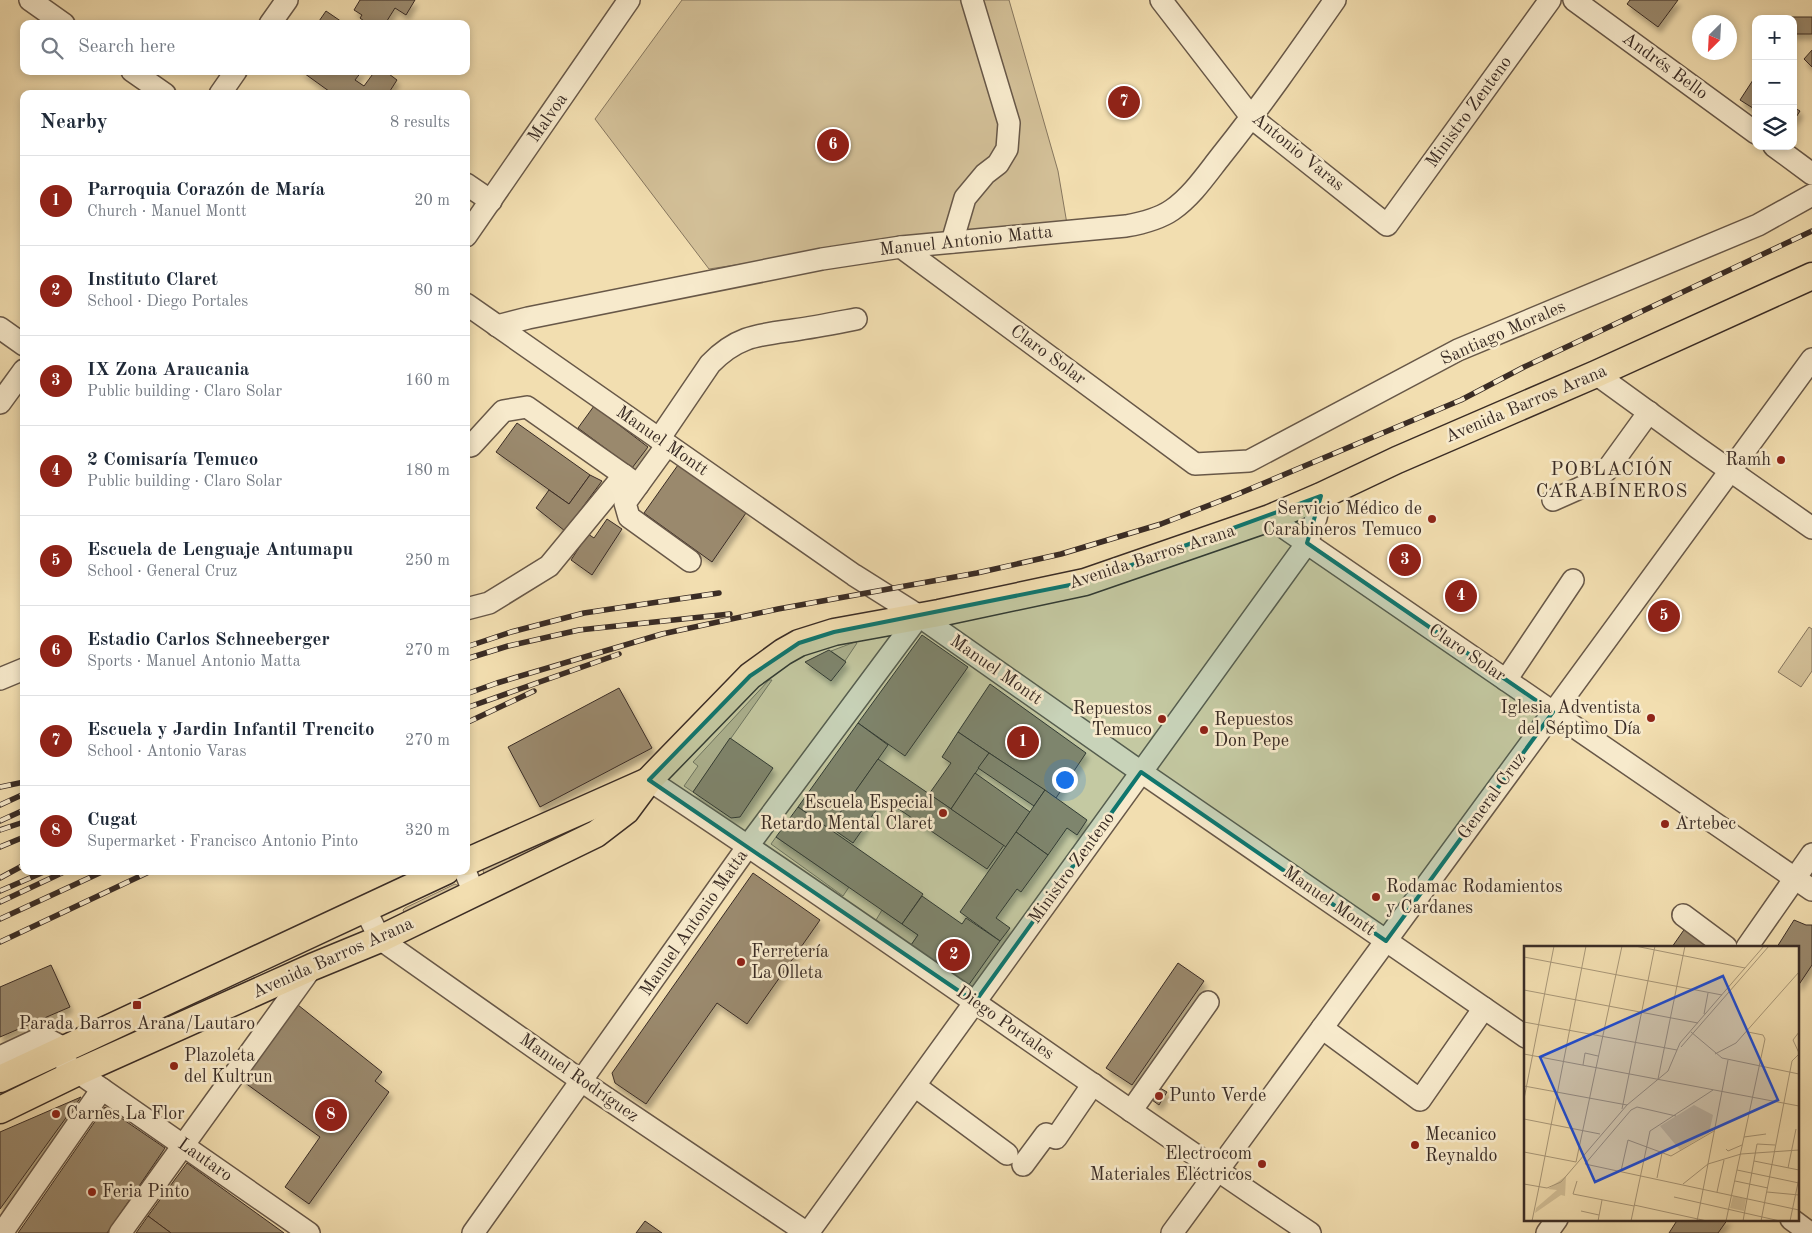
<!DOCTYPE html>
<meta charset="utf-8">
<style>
body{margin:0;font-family:"Old Standard TT",serif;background:#f6f6f7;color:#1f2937}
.controls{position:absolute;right:15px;top:15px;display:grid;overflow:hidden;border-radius:10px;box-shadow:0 2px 8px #0003}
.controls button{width:45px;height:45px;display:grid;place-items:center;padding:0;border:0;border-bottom:1px solid #e0e1e3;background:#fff;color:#1f2937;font:25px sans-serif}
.compass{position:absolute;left:1692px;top:15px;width:45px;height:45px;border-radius:50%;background:#fff;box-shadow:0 2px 8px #0003;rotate:204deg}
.you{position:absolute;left:1064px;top:779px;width:18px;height:18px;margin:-12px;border:4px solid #fff;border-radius:50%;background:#1a73e8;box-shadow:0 0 0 8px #1a73e833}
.badge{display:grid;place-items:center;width:32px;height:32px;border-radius:50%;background:#8f2418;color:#fff;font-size:16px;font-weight:700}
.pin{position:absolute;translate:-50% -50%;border:2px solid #fff;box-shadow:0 1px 5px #0006}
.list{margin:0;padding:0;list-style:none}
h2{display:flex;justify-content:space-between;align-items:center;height:65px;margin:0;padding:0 20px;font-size:21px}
h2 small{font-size:16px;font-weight:400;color:#747a83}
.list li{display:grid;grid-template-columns:32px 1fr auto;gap:15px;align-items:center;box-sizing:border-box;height:90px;padding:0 20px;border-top:1px solid #e0e1e3}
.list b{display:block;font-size:19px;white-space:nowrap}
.list p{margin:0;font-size:16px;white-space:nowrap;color:#747a83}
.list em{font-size:16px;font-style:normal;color:#747a83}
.icon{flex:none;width:28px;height:28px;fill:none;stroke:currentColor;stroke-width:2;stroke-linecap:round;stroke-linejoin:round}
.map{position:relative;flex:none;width:1812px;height:1233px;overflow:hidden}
.search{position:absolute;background:#fff;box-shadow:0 2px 8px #0003;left:20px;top:20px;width:450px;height:55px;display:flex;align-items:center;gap:12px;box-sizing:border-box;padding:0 18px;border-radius:10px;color:#747a83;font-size:19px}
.panel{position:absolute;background:#fff;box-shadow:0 2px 8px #0003;left:20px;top:90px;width:450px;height:785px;border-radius:10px}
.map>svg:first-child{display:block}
.green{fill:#d3c098;stroke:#86765e}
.building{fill:#9a896d;stroke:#3a2c25;filter:url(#shadow)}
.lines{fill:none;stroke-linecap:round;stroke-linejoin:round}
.minor-casing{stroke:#685848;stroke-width:24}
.major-casing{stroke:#3a2c25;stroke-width:29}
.minor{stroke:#f7eacc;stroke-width:21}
.major{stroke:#f2deb0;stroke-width:26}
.rail-casing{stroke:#3a2c25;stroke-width:5.5}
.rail{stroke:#f7eacc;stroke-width:4;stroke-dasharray:11;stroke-linecap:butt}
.marked{fill:#0f766e;fill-opacity:0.2;stroke:#0f766e;stroke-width:4;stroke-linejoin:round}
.poi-dot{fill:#8f2418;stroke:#f7eacc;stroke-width:2}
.labels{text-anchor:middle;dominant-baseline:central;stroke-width:5;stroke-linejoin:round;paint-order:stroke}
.street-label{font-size:18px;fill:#3a2c25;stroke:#f7eacc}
.poi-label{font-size:18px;fill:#3a2c25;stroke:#f7eacc;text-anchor:start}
.neighbourhood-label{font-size:19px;letter-spacing:1px;fill:#3a2c25;stroke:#f7eacc}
.inset-road{fill:none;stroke:#a89778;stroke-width:1}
.view{fill:#1d4ed8;fill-opacity:0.15;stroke:#1d4ed8;stroke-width:2.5}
.inset-edge{fill:none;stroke:#3a2c25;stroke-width:2.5}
</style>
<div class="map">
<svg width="1812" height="1233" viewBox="0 0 1812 1233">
<defs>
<filter id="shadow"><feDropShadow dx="3" dy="5.5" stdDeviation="2.5" flood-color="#0004"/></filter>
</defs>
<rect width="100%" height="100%" fill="#f2deb0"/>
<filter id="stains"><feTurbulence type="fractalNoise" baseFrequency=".004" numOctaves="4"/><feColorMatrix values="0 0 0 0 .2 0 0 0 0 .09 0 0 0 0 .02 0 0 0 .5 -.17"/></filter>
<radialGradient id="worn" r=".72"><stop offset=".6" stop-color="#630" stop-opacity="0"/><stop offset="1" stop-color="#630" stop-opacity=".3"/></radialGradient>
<g class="green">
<path d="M 682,0 L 1009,0 L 1058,171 L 1067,224 L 892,241 L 709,269 L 595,119 Z"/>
<path d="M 1809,627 L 1812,629 L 1812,671 L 1801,687 L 1778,672 Z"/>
<path d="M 855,642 L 857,643 L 845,661 L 831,651 Z"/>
<path d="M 769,680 L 772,680 L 693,792 L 684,786 L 698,766 L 693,762 Z"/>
<path d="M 619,802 L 625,809 L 484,875 L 483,870 L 487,865 Z"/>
<path d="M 776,837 L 849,887 L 843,896 L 771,844 Z"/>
<path d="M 455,884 L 459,886 L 404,913 L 403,910 L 405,908 Z"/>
<path d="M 882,910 L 918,935 L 911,945 L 876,920 Z"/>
</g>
<g class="building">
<path d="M 360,0 L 415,0 L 406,15 L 395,8 L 385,24 L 368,24 L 360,18 L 362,15 L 354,10 Z"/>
<path d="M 1630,0 L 1678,0 L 1658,27 L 1627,4 Z"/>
<path d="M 326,11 L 345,24 L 317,24 Z"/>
<path d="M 1791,17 L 1812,17 L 1812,34 L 1793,34 L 1793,19 Z"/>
<path d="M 1812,50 L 1812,67 L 1804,59 Z"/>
<path d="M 301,71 L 362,71 L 355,80 L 364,86 L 375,71 L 385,71 L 397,80 L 388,94 L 333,94 Z"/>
<path d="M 1753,80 L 1756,82 L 1756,110 L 1740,100 Z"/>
<path d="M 1793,107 L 1800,111 L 1793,122 Z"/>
<path d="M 594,406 L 648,447 L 632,468 L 578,428 Z"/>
<path d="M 517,423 L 590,475 L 569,504 L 496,452 Z"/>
<path d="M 678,465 L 746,513 L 712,562 L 644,513 Z"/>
<path d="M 590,475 L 602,481 L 565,531 L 536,508 L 549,490 L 569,504 Z"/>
<path d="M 607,519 L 622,529 L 592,575 L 571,560 L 588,534 L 594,538 Z"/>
<path d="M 922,635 L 968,667 L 905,756 L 858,723 Z"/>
<path d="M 829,650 L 846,662 L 831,681 L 805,662 Z"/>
<path d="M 990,684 L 1086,753 L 1056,798 L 958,732 Z"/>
<path d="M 619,688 L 652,748 L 540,807 L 508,747 Z"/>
<path d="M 858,723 L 888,745 L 829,829 L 798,807 Z"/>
<path d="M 958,732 L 989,753 L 951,809 L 929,794 L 951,763 L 942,757 Z"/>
<path d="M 730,738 L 773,768 L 740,817 L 731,818 L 693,792 Z"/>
<path d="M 989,753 L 1045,790 L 1034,806 L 978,768 Z"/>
<path d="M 878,759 L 1004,845 L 987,869 L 884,799 L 853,843 L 830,827 Z"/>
<path d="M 975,773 L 1030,812 L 1006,847 L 951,809 Z"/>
<path d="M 1045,790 L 1087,820 L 1077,835 L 1067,828 L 1048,855 L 1016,832 Z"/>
<path d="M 798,807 L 923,894 L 902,924 L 776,837 Z"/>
<path d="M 1016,832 L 1048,855 L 1021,892 L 1017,889 L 996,918 L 1010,928 L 1000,941 L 960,912 Z"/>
<path d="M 753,873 L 820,920 L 747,1024 L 717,1003 L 646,1104 L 615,1083 L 612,1073 Z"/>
<path d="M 922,896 L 962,924 L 966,918 L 1000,941 L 968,986 L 911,945 L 918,935 L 902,924 Z"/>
<path d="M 1794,920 L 1806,925 L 1812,925 L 1812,965 L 1798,986 L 1798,947 L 1777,947 Z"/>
<path d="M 1688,924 L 1719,947 L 1672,947 Z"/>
<path d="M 1178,963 L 1204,981 L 1132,1085 L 1106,1068 Z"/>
<path d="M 51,965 L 70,1007 L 0,1037 L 0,987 Z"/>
<path d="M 298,1005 L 382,1072 L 375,1081 L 389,1092 L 309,1204 L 285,1187 L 320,1137 L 241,1080 Z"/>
<path d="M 1160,1088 L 1167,1092 L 1159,1105 L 1152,1100 Z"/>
<path d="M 81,1097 L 0,1209 L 0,1132 Z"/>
<path d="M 105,1107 L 165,1148 L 107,1233 L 18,1233 Z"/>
<path d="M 187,1163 L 284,1233 L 171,1233 L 148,1216 Z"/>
<path d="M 148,1216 L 171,1233 L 136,1233 Z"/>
<path d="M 1678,1219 L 1728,1219 L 1718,1233 L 1669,1233 Z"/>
<path d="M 645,1221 L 662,1233 L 636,1233 Z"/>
</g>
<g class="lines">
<defs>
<g id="minor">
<path d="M 30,0 L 64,24"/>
<path d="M 1161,0 L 1252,118 L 1387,225 L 1550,0"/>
<path d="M 1574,0 L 1756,133"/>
<path d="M 270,24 L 287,0"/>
<path d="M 132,71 L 165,94"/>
<path d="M 220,94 L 236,71"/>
<path d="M 1774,146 L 1812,174"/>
<path d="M 466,184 L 491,201"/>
<path d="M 466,236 L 629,0"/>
<path d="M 952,242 L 965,198 L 985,174 L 998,164 L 1007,149 L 1009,123 L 972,0"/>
<path d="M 901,247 L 1195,464 L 1249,461 L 1458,350 L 1758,225 L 1812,195"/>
<path d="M 466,304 L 854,575 L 919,616 L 1131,765 L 1526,1037"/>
<path d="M 497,326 L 528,318 L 822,259 L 901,247 L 1126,226 C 1143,223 1159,219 1172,210 C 1192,196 1206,175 1221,156 C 1261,106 1298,53 1335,0"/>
<path d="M 0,328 L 24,345"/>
<path d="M 1596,374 L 1698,448 L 1812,528"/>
<path d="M 0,403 L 24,370"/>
<path d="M 659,439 L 710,364 C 737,336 758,335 794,330 C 815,327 835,323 856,319"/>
<path d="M 667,445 L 625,503 L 629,517 L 690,561"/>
<path d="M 471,446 L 503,411 L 527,407 L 638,485"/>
<path d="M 1553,500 L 1589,484 L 1607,470 L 1649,412"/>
<path d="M 1270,518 L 1812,890"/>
<path d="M 466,609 L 489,603 L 549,566 L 624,475"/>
<path d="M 0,679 L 24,669"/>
<path d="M 1506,680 L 1573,580"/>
<path d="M 649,780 C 872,927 1088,1084 1310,1233"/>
<path d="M 465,871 L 474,893"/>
<path d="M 365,909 L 380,939 L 596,1091 L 807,1233"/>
<path d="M 1683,915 L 1726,947"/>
<path d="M 1747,947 L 1812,854"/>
<path d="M 1322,1028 L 1420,1100 L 1484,1008"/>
<path d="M 0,1057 L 43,1037 L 64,1048"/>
<path d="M 66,1064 L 309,1233"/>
<path d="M 915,1086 L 1007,1154"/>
<path d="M 1131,1111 L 1208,1002"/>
<path d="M 1023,1165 L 1046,1134 L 1056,1138 L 1093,1084"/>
<path d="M 1791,1219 L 1810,1233"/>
<path d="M 2,1233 L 102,1089"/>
<path d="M 120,1233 L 312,967"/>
<path d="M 473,1233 L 753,839 L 919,616"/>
<path d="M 808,1233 L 1307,543 L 1316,518 L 1321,496"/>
<path d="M 1172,1233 L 1812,359"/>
<path d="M 1547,1233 L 1557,1219"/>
</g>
<g id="major">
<path d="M 466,862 L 646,782"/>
<path d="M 0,1079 L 446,871"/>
<path d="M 0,1110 L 78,1072 L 312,967 L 380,939 L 596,834 L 626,811 L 649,780 L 750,676 L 783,652 L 799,643 L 834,632 L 939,613 L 1085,582 L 1270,518 L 1321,496 L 1397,460 L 1596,374 L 1812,276"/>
</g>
</defs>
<use href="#minor" class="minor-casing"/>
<use href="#major" class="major-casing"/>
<use href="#minor" class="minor"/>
<use href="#major" class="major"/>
<defs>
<g id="rail">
<path d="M 466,647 L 511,632 L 584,613 L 719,593"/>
<path d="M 466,659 L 508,646 L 579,630 L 730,614"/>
<path d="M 466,694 L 497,683 L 662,634 L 778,609 L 977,573 L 1061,554 L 1161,524 L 1238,494 L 1461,400 L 1524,367 L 1812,231"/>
<path d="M 466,708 L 619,654"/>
<path d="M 466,723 L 534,691"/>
<path d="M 0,787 L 24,782"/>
<path d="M 0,805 L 24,794"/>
<path d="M 0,821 L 24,810"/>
<path d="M 0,830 L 24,822"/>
<path d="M 0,847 L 24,837"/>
<path d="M 0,878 L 24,865"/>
<path d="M 0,891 L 46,871"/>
<path d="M 0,902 L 66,871"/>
<path d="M 0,919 L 104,871"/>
<path d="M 0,942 L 151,871"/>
</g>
</defs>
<use href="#rail" class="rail-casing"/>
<use href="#rail" class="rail"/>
</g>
<path class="marked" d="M 1321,496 L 1307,543 L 1553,712 L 1386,941 L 1141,772 L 975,1002 L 649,780 L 750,676 L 799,643 L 834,632 L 1085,582 Z"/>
<g class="poi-dot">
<circle cx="1781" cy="460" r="5"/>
<circle cx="1432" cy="519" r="5"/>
<circle cx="1651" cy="718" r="5"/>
<circle cx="1162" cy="719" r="5"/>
<circle cx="1204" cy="730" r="5"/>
<circle cx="943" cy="813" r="5"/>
<circle cx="1665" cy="824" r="5"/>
<circle cx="1376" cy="897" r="5"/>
<circle cx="741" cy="962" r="5"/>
<rect x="132" y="1000" width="10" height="10" rx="2.5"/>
<circle cx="174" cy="1066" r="5"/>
<circle cx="1159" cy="1096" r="5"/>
<circle cx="56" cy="1114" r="5"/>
<circle cx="1415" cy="1145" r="5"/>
<circle cx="1262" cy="1164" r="5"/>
<circle cx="92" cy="1192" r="5"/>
</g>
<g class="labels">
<g class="street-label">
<text transform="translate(1665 66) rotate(36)">Andrés Bello</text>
<text transform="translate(1469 112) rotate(-54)">Ministro Zenteno</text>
<text transform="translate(548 118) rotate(-55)">Malvoa</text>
<text transform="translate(1298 152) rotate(39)">Antonio Varas</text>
<text transform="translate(966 241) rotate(-6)">Manuel Antonio Matta</text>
<text transform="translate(1503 333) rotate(-24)">Santiago Morales</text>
<text transform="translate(1048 355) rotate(36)">Claro Solar</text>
<text transform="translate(1526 404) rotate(-23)">Avenida Barros Arana</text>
<text transform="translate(662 441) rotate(35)">Manuel Montt</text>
<text transform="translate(1152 557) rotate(-18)">Avenida Barros Arana</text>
<text transform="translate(1467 653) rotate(34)">Claro Solar</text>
<text transform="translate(996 670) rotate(35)">Manuel Montt</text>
<text transform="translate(1492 796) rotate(-54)">General Cruz</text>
<text transform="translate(1072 868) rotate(-54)">Ministro Zenteno</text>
<text transform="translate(1329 901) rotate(35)">Manuel Montt</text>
<text transform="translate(694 923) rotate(-55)">Manuel Antonio Matta</text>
<text transform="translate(333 958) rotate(-24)">Avenida Barros Arana</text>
<text transform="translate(1005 1023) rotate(35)">Diego Portales</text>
<text transform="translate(579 1078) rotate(35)">Manuel Rodríguez</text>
<text transform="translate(205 1160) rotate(35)">Lautaro</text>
</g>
<g class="poi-label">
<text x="1771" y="460" text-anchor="end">Ramh</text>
<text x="1422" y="509" text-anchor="end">Servicio Médico de<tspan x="1422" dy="21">Carabineros Temuco</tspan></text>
<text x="1641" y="708" text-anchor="end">Iglesia Adventista<tspan x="1641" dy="21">del Séptimo Día</tspan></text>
<text x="1152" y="709" text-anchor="end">Repuestos<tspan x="1152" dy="21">Temuco</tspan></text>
<text x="1214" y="720">Repuestos<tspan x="1214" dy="21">Don Pepe</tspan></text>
<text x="933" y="803" text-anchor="end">Escuela Especial<tspan x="933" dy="21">Retardo Mental Claret</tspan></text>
<text x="1675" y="824">Artebec</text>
<text x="1386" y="887">Rodamac Rodamientos<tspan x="1386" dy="21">y Cardanes</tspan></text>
<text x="751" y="952">Ferretería<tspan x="751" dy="21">La Olleta</tspan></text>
<text x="137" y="1024" text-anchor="middle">Parada Barros Arana/Lautaro</text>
<text x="184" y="1056">Plazoleta<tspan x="184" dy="21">del Kultrun</tspan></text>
<text x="1169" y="1096">Punto Verde</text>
<text x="66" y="1114">Carnes La Flor</text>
<text x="1425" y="1135">Mecanico<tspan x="1425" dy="21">Reynaldo</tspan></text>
<text x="1252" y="1154" text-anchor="end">Electrocom<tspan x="1252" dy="21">Materiales Eléctricos</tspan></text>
<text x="102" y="1192">Feria Pinto</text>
</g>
<g class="neighbourhood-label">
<text x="1612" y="470">POBLACIÓN<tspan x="1612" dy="22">CARABINEROS</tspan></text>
</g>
</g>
<g transform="translate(1524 946)">
<rect width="275" height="275" fill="#f2deb0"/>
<path d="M 170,159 L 189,169 L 185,187 L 156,204 L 136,180 ZM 42,230 L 41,250 L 37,249 L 11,267 L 12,262 L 33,244 L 24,243 ZM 209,250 L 222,253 L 220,265 L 206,262 Z" fill="#d3c098"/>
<path class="inset-road" d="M 111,0 L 221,22M 0,11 L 198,49M 0,44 L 174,77M 180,68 L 184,47M 0,76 L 153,104M 167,86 L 198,112 L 275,128M 275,86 L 269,94 L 275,107M 157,101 L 245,0M 0,108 L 275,160M 191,108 L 212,97 L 275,26M 59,119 L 61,107 L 74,110M 134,133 L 161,0M 0,140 L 103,159M 0,153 L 30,0M 98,163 L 131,0M 152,170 L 113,161 L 107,164 L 61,218 L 275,264M 0,173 L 76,188M 220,191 L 242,188M 202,203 L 204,205 L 218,199M 0,206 L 52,216 L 98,0M 230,215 L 275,224M 264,222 L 272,183M 213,224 L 275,237M 97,225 L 104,194 L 147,210 L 190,185M 133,232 L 138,207M 53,235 L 49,248 L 110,260M 211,235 L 244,242M 0,238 L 23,242 L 37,236 L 103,159 L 144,125 L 156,97 L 240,0M 159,238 L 184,218 L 217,208 L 275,204M 15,241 L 62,0M 193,246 L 200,214M 243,246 L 275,249M 150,251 L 256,275M 110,259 L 183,275M 57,265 L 75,269M 8,275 L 15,241M 74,275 L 78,254M 107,275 L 126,185 L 189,144M 173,275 L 204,114M 202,275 L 241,93 L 239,89 L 224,86M 219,275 L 233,198 L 251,199M 237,275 L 268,115 L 275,108M 266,275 L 275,232"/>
<path class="view" d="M 199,30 L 254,154 L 71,236 L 16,111 Z"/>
<rect width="275" height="275" class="inset-edge"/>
</g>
<rect width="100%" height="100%" filter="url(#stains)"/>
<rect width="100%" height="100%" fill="url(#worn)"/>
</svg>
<div class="controls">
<button>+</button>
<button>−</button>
<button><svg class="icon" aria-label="layers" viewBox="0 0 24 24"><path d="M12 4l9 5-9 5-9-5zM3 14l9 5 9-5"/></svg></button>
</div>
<svg class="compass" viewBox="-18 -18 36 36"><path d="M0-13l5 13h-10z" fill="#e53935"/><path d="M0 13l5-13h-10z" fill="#747a83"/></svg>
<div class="you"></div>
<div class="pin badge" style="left:1023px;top:742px">1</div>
<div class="pin badge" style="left:954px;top:955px">2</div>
<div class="pin badge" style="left:1405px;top:560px">3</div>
<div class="pin badge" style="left:1461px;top:596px">4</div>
<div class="pin badge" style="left:1664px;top:616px">5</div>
<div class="pin badge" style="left:833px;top:145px">6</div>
<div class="pin badge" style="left:1124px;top:102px">7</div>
<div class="pin badge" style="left:331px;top:1115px">8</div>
<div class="search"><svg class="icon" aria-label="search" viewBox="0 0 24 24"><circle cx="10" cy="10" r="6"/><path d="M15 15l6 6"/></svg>Search here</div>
<section class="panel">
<h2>Nearby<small>8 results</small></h2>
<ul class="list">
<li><span class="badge">1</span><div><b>Parroquia Corazón de María</b><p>Church · Manuel Montt</p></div><em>20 m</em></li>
<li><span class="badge">2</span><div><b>Instituto Claret</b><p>School · Diego Portales</p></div><em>80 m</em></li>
<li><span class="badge">3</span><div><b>IX Zona Araucania</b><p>Public building · Claro Solar</p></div><em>160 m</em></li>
<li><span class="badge">4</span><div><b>2 Comisaría Temuco</b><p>Public building · Claro Solar</p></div><em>180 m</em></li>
<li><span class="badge">5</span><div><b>Escuela de Lenguaje Antumapu</b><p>School · General Cruz</p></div><em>250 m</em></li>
<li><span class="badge">6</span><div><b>Estadio Carlos Schneeberger</b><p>Sports · Manuel Antonio Matta</p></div><em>270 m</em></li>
<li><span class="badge">7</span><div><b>Escuela y Jardin Infantil Trencito</b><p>School · Antonio Varas</p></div><em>270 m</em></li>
<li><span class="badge">8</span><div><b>Cugat</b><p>Supermarket · Francisco Antonio Pinto</p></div><em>320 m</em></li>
</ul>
</section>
</div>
